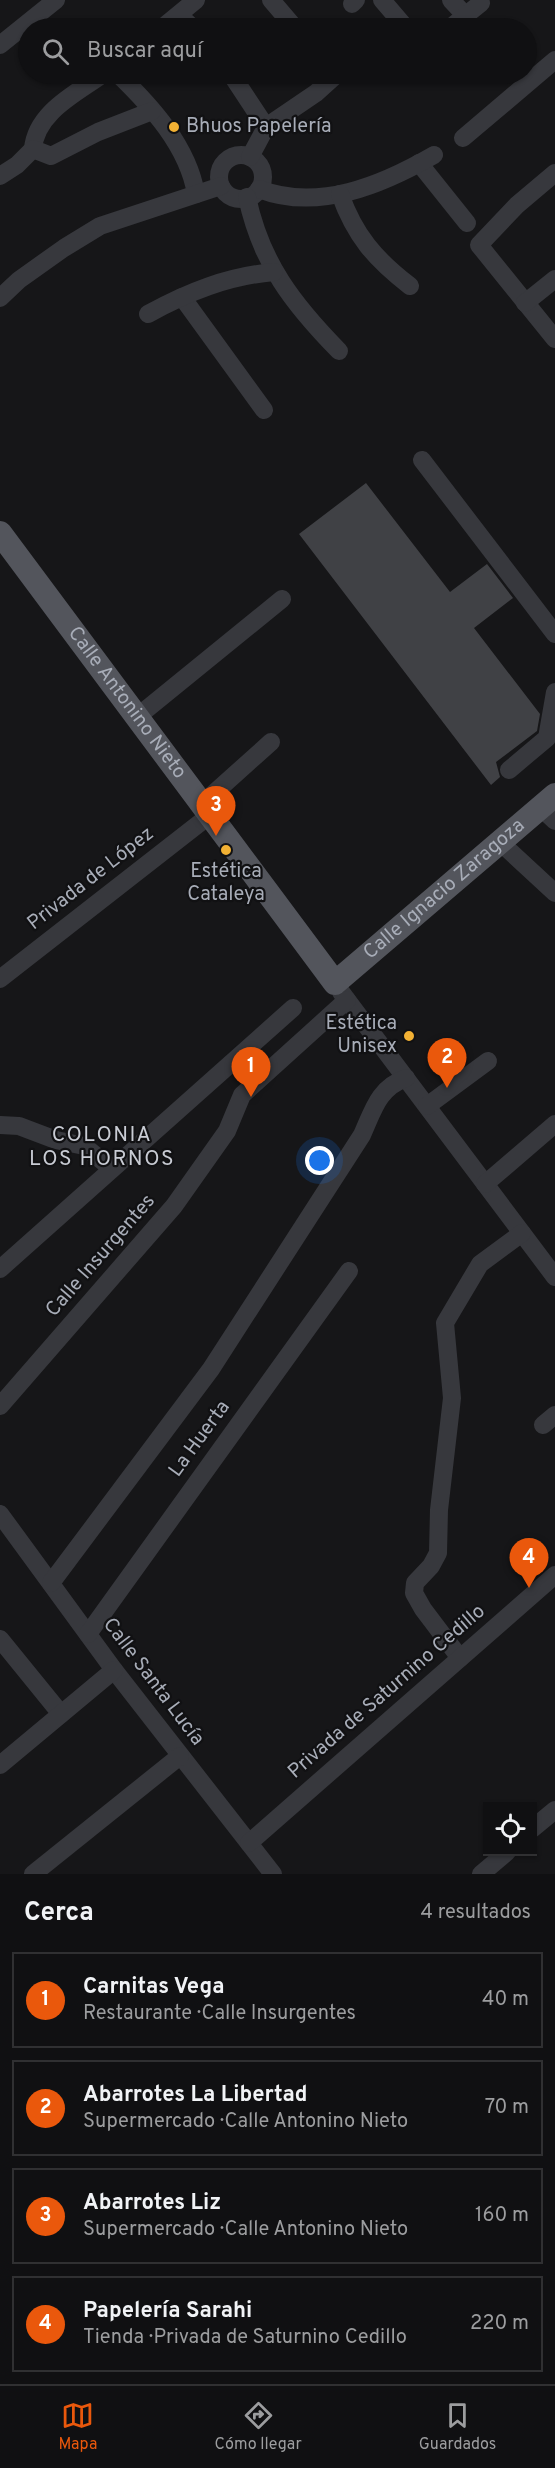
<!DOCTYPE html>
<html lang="es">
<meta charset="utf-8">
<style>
body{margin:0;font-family:Overpass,sans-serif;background:#19191b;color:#f1f3f6}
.controls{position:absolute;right:18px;bottom:18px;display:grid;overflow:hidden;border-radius:0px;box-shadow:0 2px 4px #0004}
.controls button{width:54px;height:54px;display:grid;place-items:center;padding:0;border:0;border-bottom:2px solid #303032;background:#101012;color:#f1f3f6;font:30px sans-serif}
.you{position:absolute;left:320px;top:1161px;width:21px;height:21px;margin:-15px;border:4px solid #fff;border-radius:50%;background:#1a73e8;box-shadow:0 0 0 9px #1a73e833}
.badge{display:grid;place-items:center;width:39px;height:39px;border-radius:50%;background:#ea580c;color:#fff;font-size:20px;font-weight:700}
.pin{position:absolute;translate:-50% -50px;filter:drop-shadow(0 2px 3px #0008)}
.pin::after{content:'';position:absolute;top:32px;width:21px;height:18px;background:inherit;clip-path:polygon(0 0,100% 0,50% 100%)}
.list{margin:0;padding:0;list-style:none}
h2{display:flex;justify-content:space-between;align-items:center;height:78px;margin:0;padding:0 24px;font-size:26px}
h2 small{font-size:20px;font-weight:400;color:#9c9d9f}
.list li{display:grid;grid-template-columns:39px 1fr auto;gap:18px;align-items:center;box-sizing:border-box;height:96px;margin:0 12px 12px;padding:0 12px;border:2px solid #303032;border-radius:0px}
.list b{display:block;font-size:22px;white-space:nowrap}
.list p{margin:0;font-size:20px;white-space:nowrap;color:#9c9d9f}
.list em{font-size:20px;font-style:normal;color:#9c9d9f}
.icon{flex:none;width:33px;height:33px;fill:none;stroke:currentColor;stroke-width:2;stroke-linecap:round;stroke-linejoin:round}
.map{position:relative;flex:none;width:555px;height:1874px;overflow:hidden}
.search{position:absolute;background:#101012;box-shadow:0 2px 4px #0004;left:18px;right:18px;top:18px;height:66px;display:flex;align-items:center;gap:15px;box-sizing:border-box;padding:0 21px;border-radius:33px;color:#9c9d9f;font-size:22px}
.sheet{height:510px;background:#101012}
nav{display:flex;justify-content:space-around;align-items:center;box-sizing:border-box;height:84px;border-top:2px solid #303032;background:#101012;font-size:16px;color:#9c9d9f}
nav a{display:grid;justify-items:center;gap:3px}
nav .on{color:#ea580c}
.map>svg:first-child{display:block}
.building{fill:#404145}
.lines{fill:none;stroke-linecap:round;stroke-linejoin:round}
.minor{stroke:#37383d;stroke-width:18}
.major{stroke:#53555c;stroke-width:24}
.poi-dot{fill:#f2b134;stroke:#111113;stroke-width:2}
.labels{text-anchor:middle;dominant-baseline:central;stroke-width:4.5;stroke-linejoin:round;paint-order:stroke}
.poi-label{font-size:20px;fill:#a8adb8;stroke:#111113;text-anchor:start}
.street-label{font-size:20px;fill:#a8adb8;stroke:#111113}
.neighbourhood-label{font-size:21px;letter-spacing:1.5px;fill:#c9ccd4;stroke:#111113}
</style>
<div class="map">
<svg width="555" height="1874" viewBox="0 0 555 1874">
<rect width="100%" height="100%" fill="#161618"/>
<path class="building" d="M 366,483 L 450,592 L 487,564 L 513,598 L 474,628 L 540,714 L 537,731 L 496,762 L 500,777 L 491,785 L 299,534 Z"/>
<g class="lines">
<g class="minor">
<path d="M 271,0 L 295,28"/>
<path d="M 382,0 L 406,28"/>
<path d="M 451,0 L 465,15"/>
<path d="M 352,4 L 356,0"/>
<path d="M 179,15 L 193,28"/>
<path d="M 162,28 L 196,0"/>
<path d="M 450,28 L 481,3"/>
<path d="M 0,45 L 56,0"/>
<path d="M 118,74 C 151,106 188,146 196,194"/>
<path d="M 231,74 L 266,127"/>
<path d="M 463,138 L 555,60"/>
<path d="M 33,149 C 36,112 77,93 103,74"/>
<circle cx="241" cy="177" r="22"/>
<path d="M 250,157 L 266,127 L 316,93 L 337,74"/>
<path d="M 419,163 L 467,223"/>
<path d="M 555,173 L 517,205 L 479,245 L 555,339"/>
<path d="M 0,176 L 17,165 L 33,149 L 51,156 L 98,132 L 152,111"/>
<path d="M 259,189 C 318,212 382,185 434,155"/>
<path d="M 340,194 C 355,236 375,259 410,286"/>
<path d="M 247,197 C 261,263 293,304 339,351"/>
<path d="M 182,297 L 264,410"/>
<path d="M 0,298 L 19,280 L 64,248 L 100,226 L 221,186"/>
<path d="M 525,303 L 555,279"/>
<path d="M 148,314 C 188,292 228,276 274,272"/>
<path d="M 422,460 L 555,634"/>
<path d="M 137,717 L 282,599"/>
<path d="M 509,770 L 547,738 L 555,692"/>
<path d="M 202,804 L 271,742"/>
<path d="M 540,807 L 555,821"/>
<path d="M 500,842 L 555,893"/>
<path d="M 0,979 L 210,815"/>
<path d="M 341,992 L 555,1277"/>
<path d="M 427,1106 L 488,1061"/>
<path d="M 0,1125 L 19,1126 L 56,1140 L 84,1146 L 111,1168"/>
<path d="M 485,1184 L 555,1124"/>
<path d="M 0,1269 L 293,1008"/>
<path d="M 0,1406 L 174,1206 L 227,1131 L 242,1095 L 347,1000"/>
<path d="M 543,1425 L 555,1415"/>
<path d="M 0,1514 L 114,1670 L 273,1874"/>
<path d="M 51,1583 L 211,1369 L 362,1135 C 373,1111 378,1088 406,1078"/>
<path d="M 88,1634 L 349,1271"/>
<path d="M 0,1639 L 61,1714"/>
<path d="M 460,1658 L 423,1609 L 414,1593 L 415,1583 L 431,1566 L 438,1553 L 439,1510 L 452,1398 L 445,1323 L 480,1264 L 522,1233"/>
<path d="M 0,1765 L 114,1670"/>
<path d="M 532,1829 L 555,1810"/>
<path d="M 249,1843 L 555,1575"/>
<path d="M 33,1874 L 180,1756"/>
<path d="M 481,1874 L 507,1852"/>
</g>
<path class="major" id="s1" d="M 0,533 L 335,983 L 555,795"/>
</g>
<g class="poi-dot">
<circle cx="174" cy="127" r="6"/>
<circle cx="226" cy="850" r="6"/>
<circle cx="409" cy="1036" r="6"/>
</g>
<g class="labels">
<g class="poi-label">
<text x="186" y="127">Bhuos Papelería</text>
<text x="226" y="872" text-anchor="middle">Estética<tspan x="226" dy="23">Cataleya</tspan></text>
<text x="397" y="1024" text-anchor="end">Estética<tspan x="397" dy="23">Unisex</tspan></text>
</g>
<g class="street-label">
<text stroke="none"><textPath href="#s1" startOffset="212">Calle Antonino Nieto</textPath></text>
<text transform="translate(91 879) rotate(-38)">Privada de López</text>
<text stroke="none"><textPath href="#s1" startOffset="705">Calle Ignacio Zaragoza</textPath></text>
<text transform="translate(101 1256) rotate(-49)">Calle Insurgentes</text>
<text transform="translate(200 1439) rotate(-54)">La Huerta</text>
<text transform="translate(153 1682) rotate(53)">Calle Santa Lucía</text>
<text transform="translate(387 1692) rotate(-41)">Privada de Saturnino Cedillo</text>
</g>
<g class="neighbourhood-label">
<text x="102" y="1135">COLONIA<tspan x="102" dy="24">LOS HORNOS</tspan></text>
</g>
</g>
</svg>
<div class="controls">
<button><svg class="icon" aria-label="locate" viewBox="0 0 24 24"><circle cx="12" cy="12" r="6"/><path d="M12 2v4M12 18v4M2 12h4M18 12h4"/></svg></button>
</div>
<div class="you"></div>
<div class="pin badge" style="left:251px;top:1097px">1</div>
<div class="pin badge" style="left:447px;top:1088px">2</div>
<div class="pin badge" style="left:216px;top:836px">3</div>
<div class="pin badge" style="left:529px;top:1588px">4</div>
<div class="search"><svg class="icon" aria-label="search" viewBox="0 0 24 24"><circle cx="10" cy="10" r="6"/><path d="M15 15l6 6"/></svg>Buscar aquí</div>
</div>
<section class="sheet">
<h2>Cerca<small>4 resultados</small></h2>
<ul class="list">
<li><span class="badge">1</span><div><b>Carnitas Vega</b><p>Restaurante · Calle Insurgentes</p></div><em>40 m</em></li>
<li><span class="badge">2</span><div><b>Abarrotes La Libertad</b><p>Supermercado · Calle Antonino Nieto</p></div><em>70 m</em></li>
<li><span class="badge">3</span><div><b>Abarrotes Liz</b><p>Supermercado · Calle Antonino Nieto</p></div><em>160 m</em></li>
<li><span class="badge">4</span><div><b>Papelería Sarahi</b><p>Tienda · Privada de Saturnino Cedillo</p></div><em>220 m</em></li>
</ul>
</section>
<nav>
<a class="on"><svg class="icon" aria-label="map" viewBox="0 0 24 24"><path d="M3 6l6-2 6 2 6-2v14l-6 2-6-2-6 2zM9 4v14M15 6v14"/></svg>Mapa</a>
<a><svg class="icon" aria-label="directions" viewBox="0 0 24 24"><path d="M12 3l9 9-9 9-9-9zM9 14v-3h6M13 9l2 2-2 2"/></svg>Cómo llegar</a>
<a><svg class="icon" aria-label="saved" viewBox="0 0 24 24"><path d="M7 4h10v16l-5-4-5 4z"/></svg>Guardados</a>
</nav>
